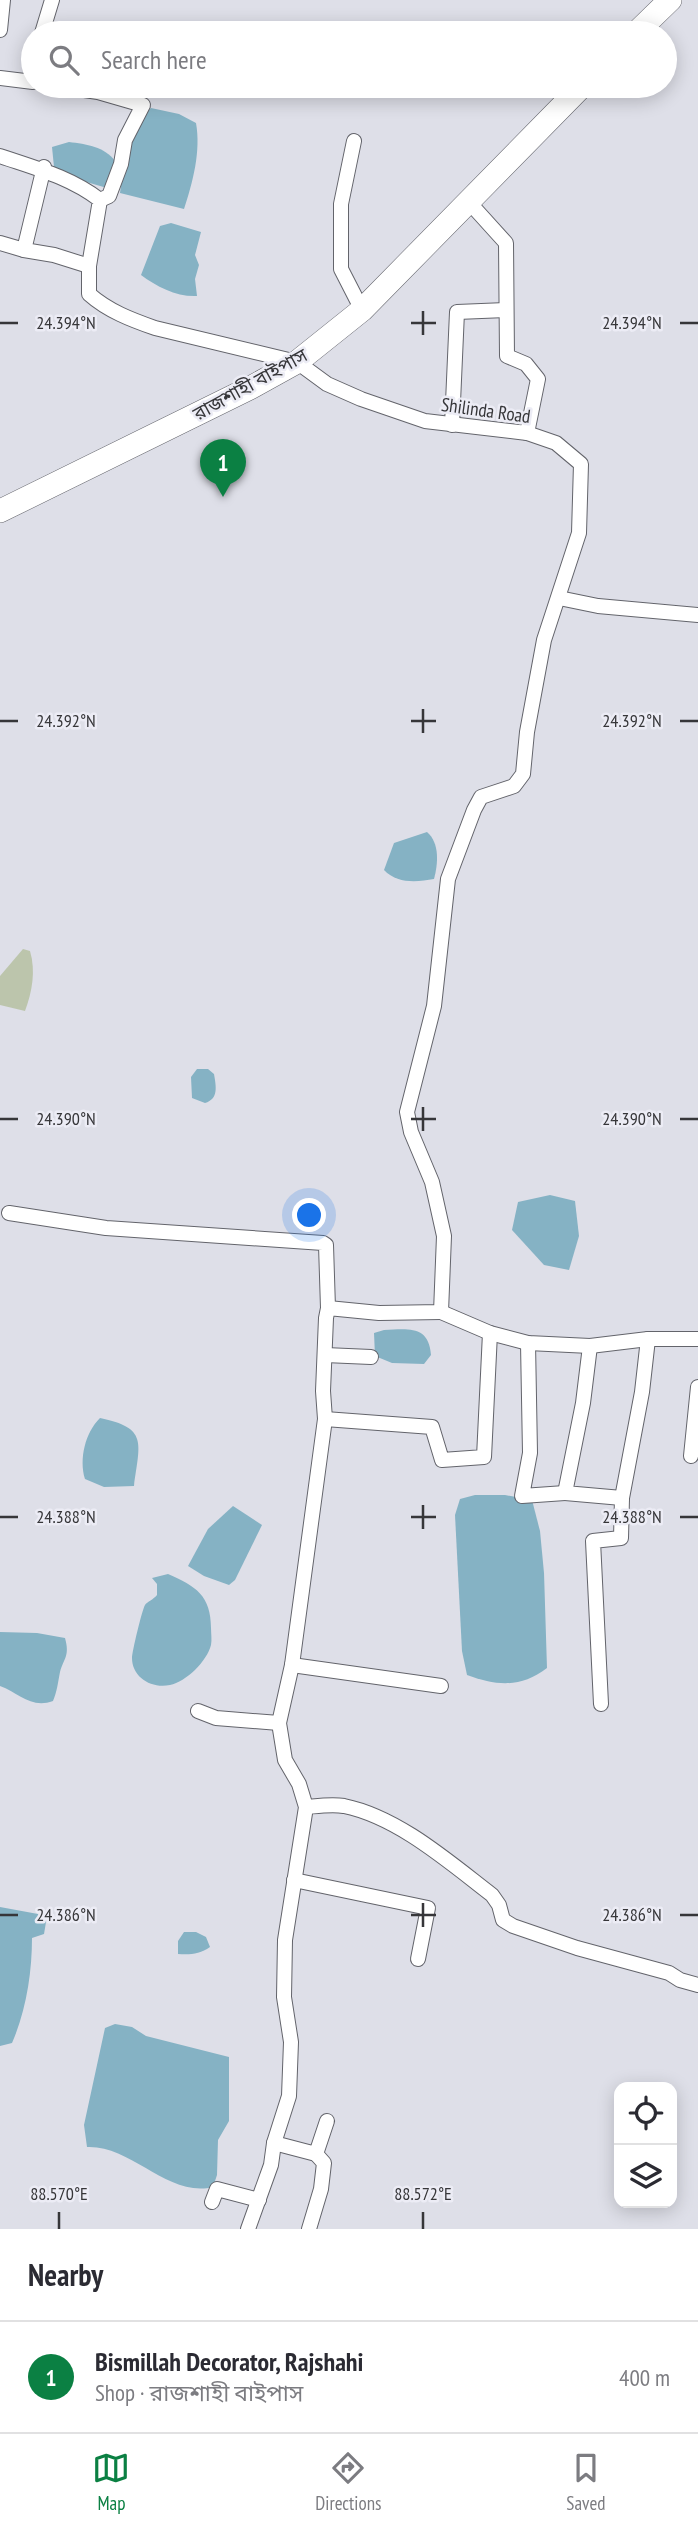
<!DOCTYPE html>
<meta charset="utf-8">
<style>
body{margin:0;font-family:"PT Sans Narrow","Noto Sans Bengali",sans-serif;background:#f7f7f7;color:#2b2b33}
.controls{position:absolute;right:21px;bottom:21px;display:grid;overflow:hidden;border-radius:14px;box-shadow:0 4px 18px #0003}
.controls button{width:63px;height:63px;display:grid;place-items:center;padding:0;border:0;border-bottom:2px solid #e1e1e2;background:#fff;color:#2b2b33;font:35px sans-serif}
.you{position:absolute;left:310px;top:1216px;width:24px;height:24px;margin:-18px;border:5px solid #fff;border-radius:50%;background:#1a73e8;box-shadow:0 0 0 10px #1a73e833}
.badge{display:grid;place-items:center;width:46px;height:46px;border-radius:50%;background:#0b8043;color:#fff;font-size:23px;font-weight:700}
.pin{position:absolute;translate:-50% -58px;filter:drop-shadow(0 2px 4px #0008)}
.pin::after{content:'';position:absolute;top:37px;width:24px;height:21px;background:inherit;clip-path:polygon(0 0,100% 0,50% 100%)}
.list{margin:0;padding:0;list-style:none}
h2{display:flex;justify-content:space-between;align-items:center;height:91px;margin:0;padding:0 28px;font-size:30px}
h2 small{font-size:23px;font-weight:400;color:#7c7c81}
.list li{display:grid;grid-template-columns:46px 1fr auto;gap:21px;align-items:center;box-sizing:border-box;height:112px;padding:0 28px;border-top:2px solid #e1e1e2}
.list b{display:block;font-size:26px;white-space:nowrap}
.list p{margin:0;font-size:23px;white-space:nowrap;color:#7c7c81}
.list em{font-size:23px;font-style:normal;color:#7c7c81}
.icon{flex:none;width:38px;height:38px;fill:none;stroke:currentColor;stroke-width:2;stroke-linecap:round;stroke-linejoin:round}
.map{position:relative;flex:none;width:698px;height:2229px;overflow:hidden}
.search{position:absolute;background:#fff;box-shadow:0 4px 18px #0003;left:21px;right:21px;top:21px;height:77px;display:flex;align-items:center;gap:18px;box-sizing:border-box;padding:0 24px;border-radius:38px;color:#7c7c81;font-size:26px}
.sheet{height:203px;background:#fff}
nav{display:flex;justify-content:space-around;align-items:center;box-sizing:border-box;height:98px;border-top:2px solid #e1e1e2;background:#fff;font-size:19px;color:#7c7c81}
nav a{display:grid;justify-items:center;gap:4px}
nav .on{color:#0b8043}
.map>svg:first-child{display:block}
.green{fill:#bcc5ac}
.water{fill:#85b2c4}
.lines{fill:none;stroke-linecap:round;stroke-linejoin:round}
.minor-casing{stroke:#63646b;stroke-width:16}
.trunk-casing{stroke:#63646b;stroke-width:24}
.minor{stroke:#fff;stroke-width:14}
.trunk{stroke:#fff;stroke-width:23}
.ticks{fill:none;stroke:#363639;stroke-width:2.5}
.labels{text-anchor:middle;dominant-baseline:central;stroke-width:5;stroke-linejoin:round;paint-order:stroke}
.street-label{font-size:19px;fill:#363639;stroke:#ececf5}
.ticks-label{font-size:18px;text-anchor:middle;fill:#363639;stroke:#ececf5;stroke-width:5;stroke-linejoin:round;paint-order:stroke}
</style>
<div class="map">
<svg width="698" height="2229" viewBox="0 0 698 2229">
<rect width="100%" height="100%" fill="#dedfe8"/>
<path class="green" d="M 23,949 L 30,951 C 36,971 32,992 25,1011 L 0,1005 L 0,976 Z"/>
<g class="water">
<path d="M 151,108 L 179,114 L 196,123 C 201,151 193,182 184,209 L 120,193 C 125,163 127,129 151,108 Z"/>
<path d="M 69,142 C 86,144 105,147 115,161 L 107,188 L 83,181 L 54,167 L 52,147 Z"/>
<path d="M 171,223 L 201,232 L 195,255 L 199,265 L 195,279 L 197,296 C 177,297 157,287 141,275 L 160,226 Z"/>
<path d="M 427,832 C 440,843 438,864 434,879 C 417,882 397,884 384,870 L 394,843 Z"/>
<path d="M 197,1069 L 208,1069 L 214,1074 C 216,1086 219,1099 205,1103 L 192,1098 L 191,1077 Z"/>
<path d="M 550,1195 L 575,1201 L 579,1236 L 569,1270 L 544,1265 L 512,1230 L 518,1202 Z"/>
<path d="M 384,1330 C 408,1329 429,1325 431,1355 L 424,1364 L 392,1363 L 375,1356 L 374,1333 Z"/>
<path d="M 100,1418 C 148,1428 140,1442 134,1486 L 104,1487 L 85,1479 C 79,1459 85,1433 100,1418 Z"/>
<path d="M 475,1495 L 505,1495 L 532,1500 L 540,1531 L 544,1573 L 547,1668 C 521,1688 497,1686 467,1675 L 462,1651 L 455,1515 L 460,1499 Z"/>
<path d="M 233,1506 L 262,1525 L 235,1580 L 229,1585 L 204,1576 L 188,1566 L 208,1529 Z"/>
<path d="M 168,1574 C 196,1586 211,1596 211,1628 C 211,1633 212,1640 211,1645 C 207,1661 186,1682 170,1685 C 151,1689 132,1677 132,1658 C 132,1652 142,1610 145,1605 C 147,1602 154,1599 157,1595 L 157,1584 L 152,1578 Z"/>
<path d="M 0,1632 L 37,1633 L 65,1638 C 70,1656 64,1658 60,1672 C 58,1682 57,1692 53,1701 C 31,1709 19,1693 0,1686 Z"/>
<path d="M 0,1907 L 38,1914 L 46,1922 L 44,1934 L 32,1938 C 32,1973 26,2011 12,2043 L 0,2046 Z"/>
<path d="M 184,1932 L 196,1932 L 206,1937 L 210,1947 C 200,1954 190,1955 178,1954 L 178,1941 Z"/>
<path d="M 115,2024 L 132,2027 L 146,2036 L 229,2057 L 229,2121 L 218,2140 L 217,2175 L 213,2187 C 168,2198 132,2145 87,2147 L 84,2125 L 105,2028 Z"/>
</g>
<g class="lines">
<defs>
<g id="minor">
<path d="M 0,30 L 3,0"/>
<path d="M 42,33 L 52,0"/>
<path d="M 0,78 L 33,82"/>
<path d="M 57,86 L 98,92 L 143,105 L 125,140 L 121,164 L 109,196 L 100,200"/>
<path d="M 354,141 L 341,204 L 341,269 L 362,310"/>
<path d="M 0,156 C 35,168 70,177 100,200 L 89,266 L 89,294 C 108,311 132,320 155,328 L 297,362 L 327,384 L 361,399 L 425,421 L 527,433 L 556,443 L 581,464 L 579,533 L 544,640 L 527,732 L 523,774 L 514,786 L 481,797 L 474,810 L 448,879 L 434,1006 L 407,1112 L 411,1132 L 432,1182 L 444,1236 L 441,1312 L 379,1313 L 328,1308 L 326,1318 L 323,1391 L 325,1419 L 292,1665 L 279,1723 L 285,1760 L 299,1784 L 306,1807 L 285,1940 L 284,1997 L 291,2042 L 289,2096 L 274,2143 L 271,2165 L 248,2229"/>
<path d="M 44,167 L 24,250 L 54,255 L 89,266"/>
<path d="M 468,201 L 506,243 L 507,356 L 526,364 L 538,379 L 527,433"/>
<path d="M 0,243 L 24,250"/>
<path d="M 452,425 L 457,312 L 506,310"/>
<path d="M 559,598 L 598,606 L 698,615"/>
<path d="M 9,1213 L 106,1228 L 323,1243 L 326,1245 L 328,1308"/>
<path d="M 441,1312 L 490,1333 L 528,1343 L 590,1346 L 648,1339 L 698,1339"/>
<path d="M 528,1343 L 530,1453 L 522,1496 L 565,1493"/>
<path d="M 590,1346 L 583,1403 L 565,1493 L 622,1498"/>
<path d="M 325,1355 L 371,1357"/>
<path d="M 325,1419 L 432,1427 L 442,1460 L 484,1457 L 490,1333"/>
<path d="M 691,1456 L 698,1387"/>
<path d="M 292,1665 L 441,1686"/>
<path d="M 601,1704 L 593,1541 L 621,1538 L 622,1498 L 642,1392 L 648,1339"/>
<path d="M 198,1711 L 216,1718 L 279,1723"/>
<path d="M 306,1807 C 318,1806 332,1804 344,1806 C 398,1817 449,1862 492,1895 L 499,1905 L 503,1920 L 513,1926 L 577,1948 L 669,1973 L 680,1980 L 698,1985"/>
<path d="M 294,1880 L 428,1908 L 418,1959"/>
<path d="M 274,2143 L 316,2154 L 327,2121"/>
<path d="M 212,2202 L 217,2189 L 259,2200"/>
<path d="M 309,2229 L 321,2189 L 324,2163 L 316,2154"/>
</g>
<g id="trunk">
<path d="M 636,33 L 670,0"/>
<path d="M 0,511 L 250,388 L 297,362 L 362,310 L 582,86"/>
</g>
</defs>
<use href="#minor" class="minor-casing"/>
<use href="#trunk" class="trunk-casing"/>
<use href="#minor" class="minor"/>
<use href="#trunk" class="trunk"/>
</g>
<path class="ticks" d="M 423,311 L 423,335M 0,323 L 18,323M 411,323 L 436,323M 680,323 L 698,323M 423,709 L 423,733M 0,721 L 18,721M 411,721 L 436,721M 680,721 L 698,721M 423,1107 L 423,1131M 0,1119 L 18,1119M 411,1119 L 436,1119M 680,1119 L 698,1119M 423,1505 L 423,1529M 0,1517 L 18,1517M 411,1517 L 436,1517M 680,1517 L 698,1517M 423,1903 L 423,1927M 0,1915 L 18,1915M 411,1915 L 436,1915M 680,1915 L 698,1915M 59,2212 L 59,2229M 423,2212 L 423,2229"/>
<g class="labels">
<g class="street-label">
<text transform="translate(250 384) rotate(-29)">রাজশাহী বাইপাস</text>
<text transform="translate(486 410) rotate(8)">Shilinda Road</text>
</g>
</g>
<g class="ticks-label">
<text x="66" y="329">24.394°N</text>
<text x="632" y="329">24.394°N</text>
<text x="66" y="727">24.392°N</text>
<text x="632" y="727">24.392°N</text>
<text x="66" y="1125">24.390°N</text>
<text x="632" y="1125">24.390°N</text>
<text x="66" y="1523">24.388°N</text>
<text x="632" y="1523">24.388°N</text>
<text x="66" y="1921">24.386°N</text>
<text x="632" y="1921">24.386°N</text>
<text x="59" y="2200">88.570°E</text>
<text x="423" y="2200">88.572°E</text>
</g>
</svg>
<div class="controls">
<button><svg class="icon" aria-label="locate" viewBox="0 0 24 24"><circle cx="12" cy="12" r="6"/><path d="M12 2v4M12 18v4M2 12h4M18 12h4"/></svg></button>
<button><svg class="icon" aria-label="layers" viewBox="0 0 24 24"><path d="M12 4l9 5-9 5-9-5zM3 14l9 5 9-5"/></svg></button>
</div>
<div class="you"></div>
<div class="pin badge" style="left:223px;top:497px">1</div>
<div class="search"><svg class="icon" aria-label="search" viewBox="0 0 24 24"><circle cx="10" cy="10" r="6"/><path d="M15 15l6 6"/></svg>Search here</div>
</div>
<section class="sheet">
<h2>Nearby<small></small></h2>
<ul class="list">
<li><span class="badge">1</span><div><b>Bismillah Decorator, Rajshahi</b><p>Shop · রাজশাহী বাইপাস</p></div><em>400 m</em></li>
</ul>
</section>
<nav>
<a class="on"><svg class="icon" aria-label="map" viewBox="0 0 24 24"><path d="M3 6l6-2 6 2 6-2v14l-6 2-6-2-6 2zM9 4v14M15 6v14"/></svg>Map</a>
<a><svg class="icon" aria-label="directions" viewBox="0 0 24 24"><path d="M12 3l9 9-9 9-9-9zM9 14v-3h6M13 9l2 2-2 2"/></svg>Directions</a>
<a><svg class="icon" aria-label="saved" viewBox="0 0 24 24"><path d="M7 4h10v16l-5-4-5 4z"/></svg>Saved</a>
</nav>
